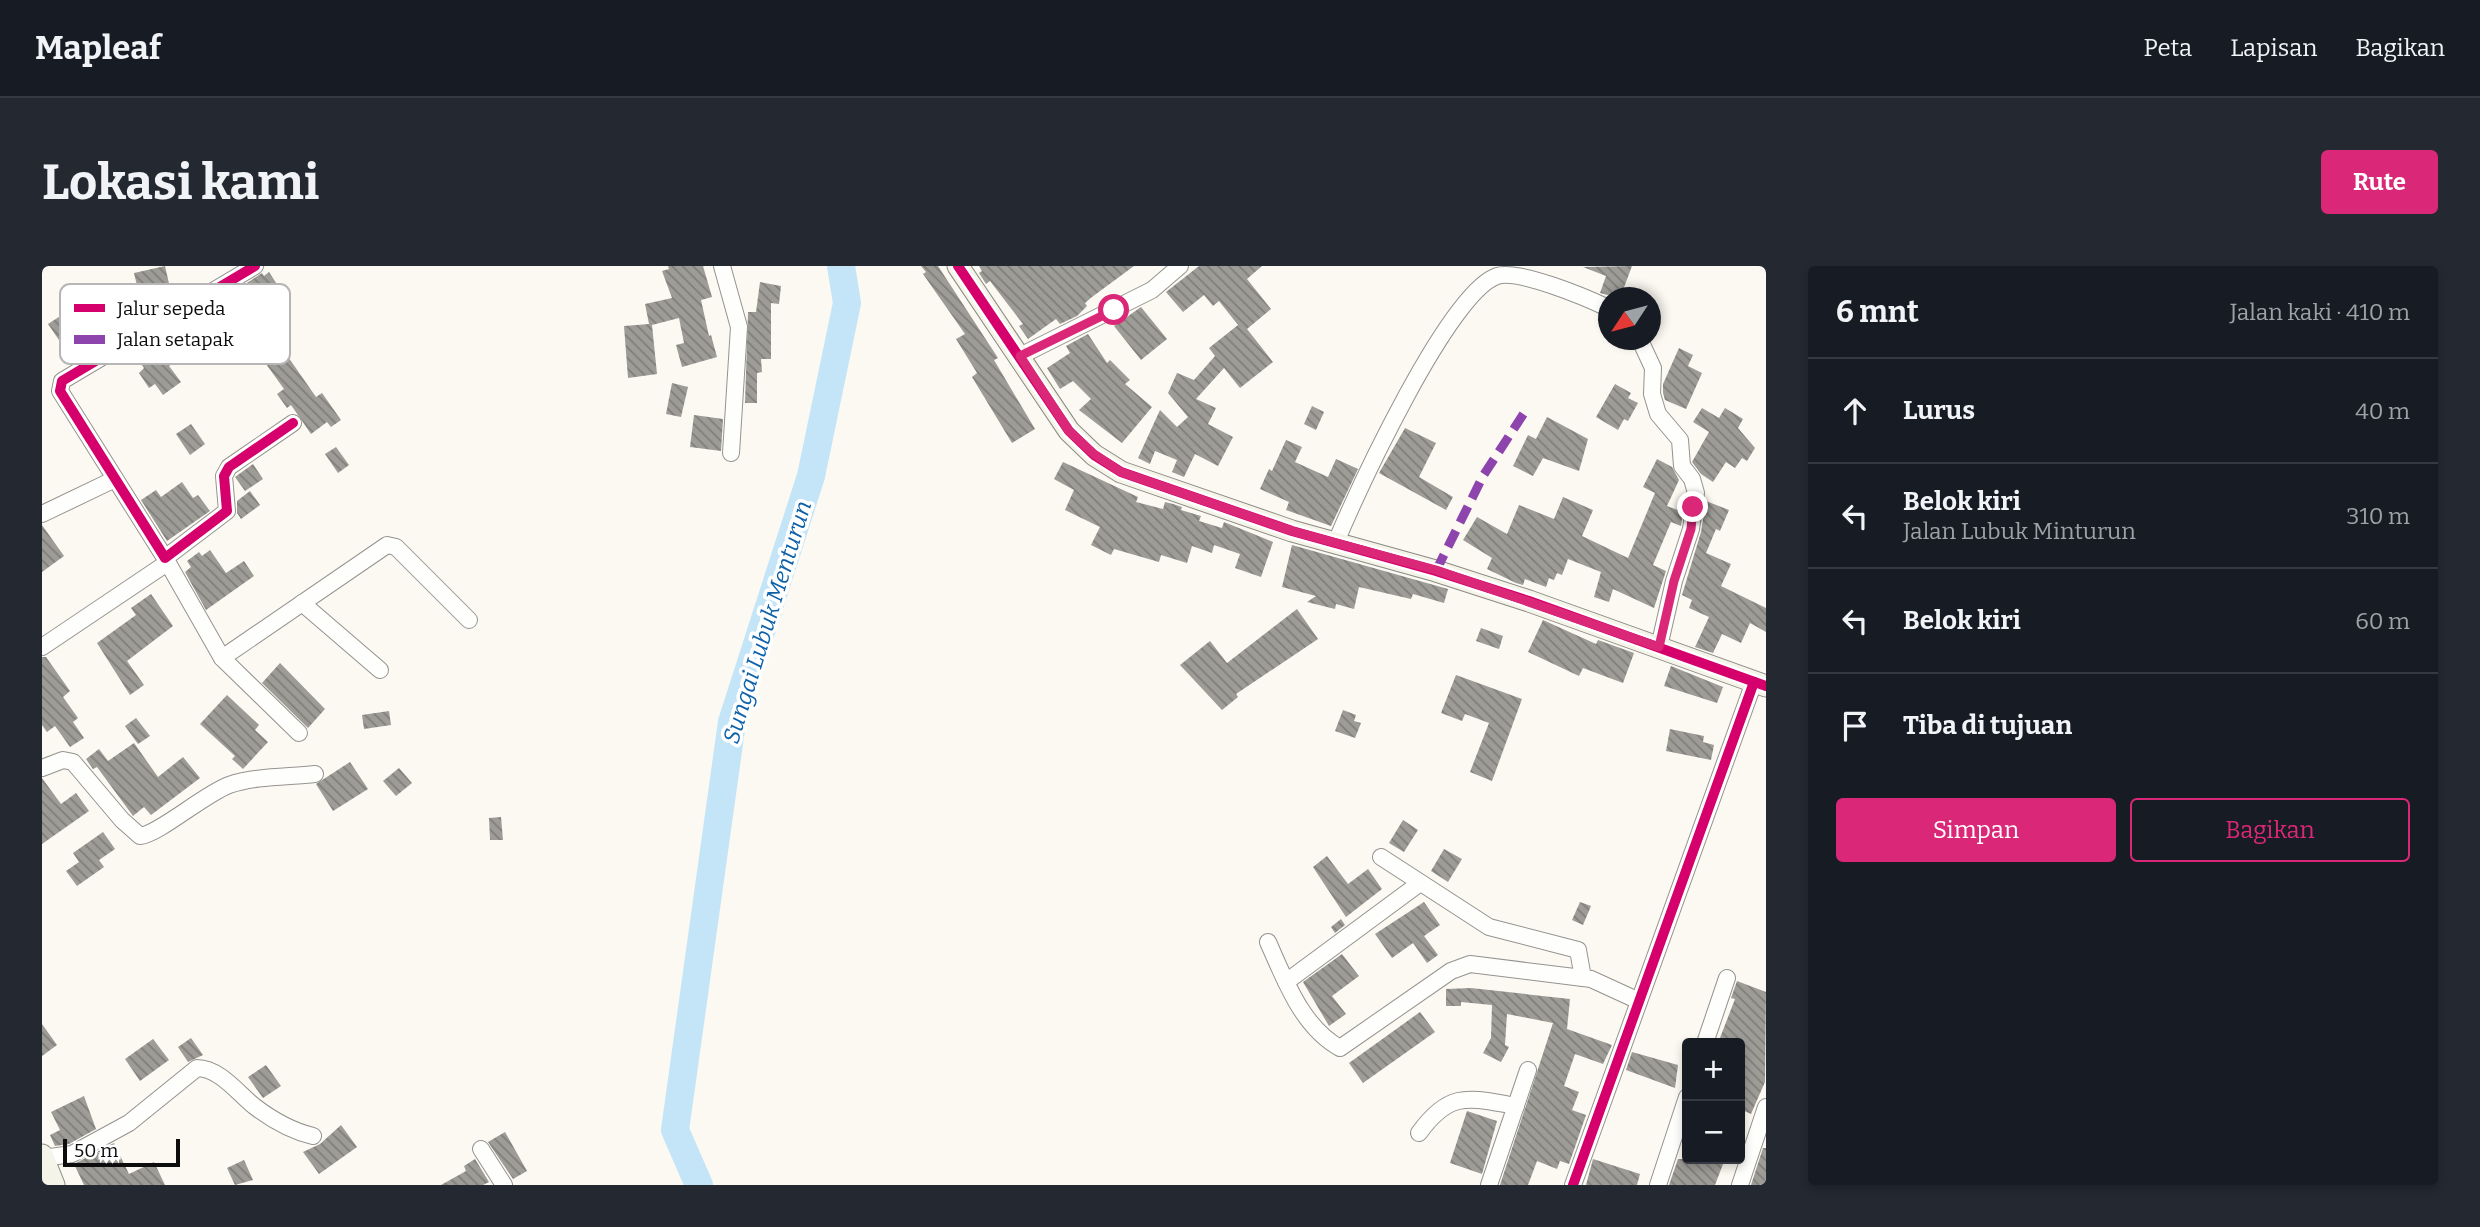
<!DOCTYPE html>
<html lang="id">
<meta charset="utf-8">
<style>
body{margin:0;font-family:Bitter,serif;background:#242831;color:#f1f3f6}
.controls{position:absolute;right:21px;bottom:21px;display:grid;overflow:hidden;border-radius:7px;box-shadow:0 4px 10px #0003}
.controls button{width:63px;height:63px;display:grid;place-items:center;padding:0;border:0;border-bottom:2px solid #363941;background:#171b24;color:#f1f3f6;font:35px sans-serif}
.compass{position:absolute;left:1556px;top:21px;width:63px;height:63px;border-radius:50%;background:#171b24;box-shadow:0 4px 10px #0003;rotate:234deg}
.scale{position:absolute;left:21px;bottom:18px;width:117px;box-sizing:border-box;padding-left:7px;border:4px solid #0d0d0d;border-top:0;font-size:19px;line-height:24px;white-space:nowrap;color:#0d0d0d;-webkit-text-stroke:5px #fff;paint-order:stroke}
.stop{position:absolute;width:21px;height:21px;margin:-16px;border:5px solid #db2777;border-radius:50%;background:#fff}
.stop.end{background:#db2777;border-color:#fff;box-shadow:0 2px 7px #0008}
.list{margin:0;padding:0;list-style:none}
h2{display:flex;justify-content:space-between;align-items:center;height:91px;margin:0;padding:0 28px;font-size:30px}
h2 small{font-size:23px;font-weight:400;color:#9ea1a6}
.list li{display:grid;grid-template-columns:46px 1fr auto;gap:21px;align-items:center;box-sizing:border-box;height:105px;padding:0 28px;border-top:2px solid #363941}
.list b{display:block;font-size:26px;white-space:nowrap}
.list p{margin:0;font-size:23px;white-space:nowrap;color:#9ea1a6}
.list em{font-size:23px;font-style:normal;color:#9ea1a6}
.actions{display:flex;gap:14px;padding:21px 28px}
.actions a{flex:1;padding:16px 0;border:2px solid #db2777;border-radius:7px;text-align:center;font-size:24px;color:#db2777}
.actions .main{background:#db2777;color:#fff}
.icon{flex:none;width:38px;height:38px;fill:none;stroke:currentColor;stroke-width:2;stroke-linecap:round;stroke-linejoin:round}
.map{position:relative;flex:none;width:1724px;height:919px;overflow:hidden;border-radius:7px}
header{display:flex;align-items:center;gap:42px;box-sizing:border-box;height:98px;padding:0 35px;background:#171b24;border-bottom:2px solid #363941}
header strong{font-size:33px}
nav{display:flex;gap:38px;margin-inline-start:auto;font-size:24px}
.intro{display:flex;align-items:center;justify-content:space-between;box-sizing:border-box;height:168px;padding:0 42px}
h1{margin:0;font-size:49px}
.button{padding:18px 32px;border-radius:7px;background:#db2777;color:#fff;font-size:24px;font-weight:700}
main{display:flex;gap:42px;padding:0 42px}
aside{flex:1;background:#171b24;border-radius:7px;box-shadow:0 4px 10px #0003}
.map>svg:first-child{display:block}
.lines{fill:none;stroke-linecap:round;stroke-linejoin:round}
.river{stroke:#c4e5f8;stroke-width:28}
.building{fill:url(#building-back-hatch)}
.street-casing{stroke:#949390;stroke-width:18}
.secondary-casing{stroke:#8b8a86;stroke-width:23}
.street{stroke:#fefefd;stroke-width:16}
.secondary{stroke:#f5f4e8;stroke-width:21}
.quiet{stroke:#8e44ad;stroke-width:9;stroke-dasharray:18 9;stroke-linecap:butt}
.cycleway-casing{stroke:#fff;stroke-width:15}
.cycleway{stroke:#d6006c;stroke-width:10}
.route{stroke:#db2777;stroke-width:9}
.labels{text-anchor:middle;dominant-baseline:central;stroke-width:7;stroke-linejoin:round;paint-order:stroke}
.water-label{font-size:23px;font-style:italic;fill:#0c61a9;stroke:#fff}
.key{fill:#fff;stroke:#b6b6b6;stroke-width:2}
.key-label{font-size:19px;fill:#0d0d0d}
</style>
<header>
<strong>Mapleaf</strong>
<nav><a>Peta</a><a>Lapisan</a><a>Bagikan</a></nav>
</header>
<div class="intro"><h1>Lokasi kami</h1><a class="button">Rute</a></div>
<main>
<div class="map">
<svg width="1724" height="919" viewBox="0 0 1724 919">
<defs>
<pattern id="building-back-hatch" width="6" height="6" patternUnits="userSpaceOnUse" patternTransform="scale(1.75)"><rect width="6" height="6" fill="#9e9c97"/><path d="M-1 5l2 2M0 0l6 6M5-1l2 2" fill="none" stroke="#7f7e7a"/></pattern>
</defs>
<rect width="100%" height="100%" fill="#fbf9f1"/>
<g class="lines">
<path class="river" d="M 657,919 L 633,864 L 690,456 L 769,210 L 805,37 L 799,0"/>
</g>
<g class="building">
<path d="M 123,0 L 131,35 L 100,41 L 92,7 Z"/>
<path d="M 626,0 L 661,0 L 670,31 L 659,34 L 667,70 L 669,69 L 675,91 L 640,101 L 634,79 L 642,77 L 637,52 L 610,59 L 615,108 L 586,112 L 582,60 L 607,58 L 603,38 L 630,32 L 620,5 L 627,3 Z"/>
<path d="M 879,0 L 896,0 L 956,92 L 952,94 L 993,163 L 970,177 L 930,111 L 935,107 L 914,73 L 923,68 L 881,8 L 884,6 Z"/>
<path d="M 937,0 L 1092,0 L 1050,31 L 1043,37 L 1045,40 L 1035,50 L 1018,58 L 1014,53 L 986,73 L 977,60 L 981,58 L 948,15 L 944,18 L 937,7 L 940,5 Z"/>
<path d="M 1157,0 L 1220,0 L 1205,13 L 1229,43 L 1205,63 L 1231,96 L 1198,122 L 1182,102 L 1154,133 L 1174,142 L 1166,158 L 1191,171 L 1176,200 L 1153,188 L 1142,211 L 1130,206 L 1135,194 L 1113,185 L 1108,198 L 1096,192 L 1118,144 L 1135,161 L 1146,151 L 1126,127 L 1135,107 L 1152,114 L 1173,90 L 1167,82 L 1196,59 L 1177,35 L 1171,40 L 1162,29 L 1141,46 L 1124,26 Z"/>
<path d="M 1590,0 L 1578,32 L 1558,27 L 1564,10 L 1541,1 Z"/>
<path d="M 227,6 L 242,29 L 181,77 L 175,68 L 127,100 L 139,116 L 121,129 L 113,118 L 107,122 L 97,107 L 102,102 L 94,90 L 220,7 L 222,10 Z"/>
<path d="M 718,16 L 739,20 L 737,38 L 729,37 L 729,93 L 719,93 L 720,106 L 715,107 L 715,137 L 703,137 L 706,46 L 714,46 Z"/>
<path d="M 1099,41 L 1125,73 L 1099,94 L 1072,60 Z"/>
<path d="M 23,47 L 49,85 L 32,96 L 6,58 Z"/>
<path d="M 1046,68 L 1065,97 L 1068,94 L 1088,114 L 1083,118 L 1110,141 L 1080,177 L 1037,144 L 1049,133 L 1031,115 L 1018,123 L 1005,102 L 1028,87 L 1024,80 Z"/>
<path d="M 1637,82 L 1651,89 L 1646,100 L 1660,107 L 1644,143 L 1623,134 L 1621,127 L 1621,118 Z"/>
<path d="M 242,85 L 274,131 L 280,127 L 299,154 L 289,161 L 285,156 L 269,168 L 249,139 L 245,142 L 235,128 L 242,123 L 224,98 Z"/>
<path d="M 630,117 L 646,121 L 639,151 L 624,148 Z"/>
<path d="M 1573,118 L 1589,127 L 1586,132 L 1596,137 L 1586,155 L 1582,153 L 1576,164 L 1554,151 Z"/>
<path d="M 1270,140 L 1282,146 L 1274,164 L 1262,158 Z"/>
<path d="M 1660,142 L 1677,152 L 1683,142 L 1701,153 L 1696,162 L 1713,182 L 1705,195 L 1700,192 L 1693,202 L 1684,196 L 1671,216 L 1659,208 L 1650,196 L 1667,166 L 1651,156 Z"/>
<path d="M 652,149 L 681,153 L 679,185 L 648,181 Z"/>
<path d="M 1505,151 L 1546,173 L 1537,205 L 1501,192 L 1491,210 L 1471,200 L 1486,169 L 1494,173 Z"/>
<path d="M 149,158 L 163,178 L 148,189 L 134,168 Z"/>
<path d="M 1363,162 L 1394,177 L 1377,211 L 1411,231 L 1404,244 L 1337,207 Z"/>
<path d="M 1244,174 L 1260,181 L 1253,196 L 1286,211 L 1294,193 L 1316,203 L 1289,260 L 1244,244 L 1247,236 L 1218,223 L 1227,203 L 1230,205 Z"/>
<path d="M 294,181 L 307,199 L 296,207 L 283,188 Z"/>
<path d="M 1615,193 L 1630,201 L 1637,214 L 1625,240 L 1641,246 L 1639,260 L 1629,256 L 1611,299 L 1624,305 L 1612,342 L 1571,323 L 1567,336 L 1552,331 L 1559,306 L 1526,293 L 1520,309 L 1515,307 L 1512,314 L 1507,312 L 1504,321 L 1483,313 L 1481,319 L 1474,317 L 1445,303 L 1450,292 L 1421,274 L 1435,251 L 1465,268 L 1477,239 L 1512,253 L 1521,231 L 1551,244 L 1540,270 L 1586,292 L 1613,227 L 1601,221 Z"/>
<path d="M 1021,196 L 1096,231 L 1094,236 L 1121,243 L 1123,236 L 1131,238 L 1140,241 L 1139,244 L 1159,250 L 1157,255 L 1180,262 L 1182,256 L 1231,276 L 1219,311 L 1193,302 L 1198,288 L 1172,279 L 1170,287 L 1150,280 L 1145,297 L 1119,289 L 1117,296 L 1072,283 L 1069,289 L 1049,279 L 1058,261 L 1023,244 L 1032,224 L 1012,213 Z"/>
<path d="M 211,198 L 221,213 L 203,225 L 193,211 Z"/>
<path d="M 140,216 L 151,232 L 156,229 L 168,245 L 125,275 L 99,234 L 114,224 L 119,231 Z"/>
<path d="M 208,225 L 218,239 L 199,253 L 195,247 L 195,235 Z"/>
<path d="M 1664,235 L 1687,244 L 1678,265 L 1674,263 L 1664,287 L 1689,298 L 1679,320 L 1724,342 L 1724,366 L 1708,357 L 1699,377 L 1680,368 L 1671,387 L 1653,381 L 1667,351 L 1647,342 L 1650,334 L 1640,329 L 1659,266 Z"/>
<path d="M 0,259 L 22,290 L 0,306 Z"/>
<path d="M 1250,279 L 1406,323 L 1402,337 L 1371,328 L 1369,333 L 1317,321 L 1312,343 L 1294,338 L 1293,343 L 1265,336 L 1274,330 L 1240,321 Z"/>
<path d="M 168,284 L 184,307 L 202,295 L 212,310 L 164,344 L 143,306 L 149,301 L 145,295 L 157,286 L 160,290 Z"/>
<path d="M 109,328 L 131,360 L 85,395 L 102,419 L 88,429 L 55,377 L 94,349 L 89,342 Z"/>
<path d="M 1255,343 L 1276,373 L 1194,428 L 1196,431 L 1180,444 L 1138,399 L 1168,375 L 1185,397 Z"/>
<path d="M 1501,354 L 1554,378 L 1556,374 L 1592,387 L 1581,417 L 1541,402 L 1537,410 L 1486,386 Z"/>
<path d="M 1439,362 L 1461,370 L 1457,383 L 1434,375 Z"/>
<path d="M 0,391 L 4,391 L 28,425 L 21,431 L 36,452 L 31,456 L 42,472 L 28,481 L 13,460 L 5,466 L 0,459 Z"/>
<path d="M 238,397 L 283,443 L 266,462 L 220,417 Z"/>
<path d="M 1629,400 L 1681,421 L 1675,437 L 1622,420 Z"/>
<path d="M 1414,409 L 1480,433 L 1450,515 L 1428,506 L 1447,457 L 1423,448 L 1420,455 L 1399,447 Z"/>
<path d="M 185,429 L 217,459 L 213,464 L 226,476 L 201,503 L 190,493 L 193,490 L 158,458 Z"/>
<path d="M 1301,444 L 1314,449 L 1312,455 L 1319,457 L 1313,472 L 1293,465 Z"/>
<path d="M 347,445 L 349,459 L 322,463 L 320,449 Z"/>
<path d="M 94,452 L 108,470 L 96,478 L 83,460 Z"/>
<path d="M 1628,463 L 1662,470 L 1661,476 L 1672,479 L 1669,494 L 1624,485 Z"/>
<path d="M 92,477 L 116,511 L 141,491 L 158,512 L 109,549 L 102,541 L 91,550 L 55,501 L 51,503 L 44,493 L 57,483 L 66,495 Z"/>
<path d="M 308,496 L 326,523 L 291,545 L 274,518 Z"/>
<path d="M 357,502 L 370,517 L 354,530 L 341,515 Z"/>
<path d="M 0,512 L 19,538 L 34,527 L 47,545 L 0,578 Z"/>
<path d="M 459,551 L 461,574 L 448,574 L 447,552 Z"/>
<path d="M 1361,554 L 1376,564 L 1362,586 L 1347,577 Z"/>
<path d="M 61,566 L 73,583 L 57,594 L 62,601 L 35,620 L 24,605 L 37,596 L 31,587 Z"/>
<path d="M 1402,583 L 1420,593 L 1406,616 L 1389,605 Z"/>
<path d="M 1285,590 L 1306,618 L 1326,603 L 1340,623 L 1304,651 L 1271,601 Z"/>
<path d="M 1382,636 L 1398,659 L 1382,670 L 1396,689 L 1385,697 L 1371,677 L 1350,692 L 1333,668 Z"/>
<path d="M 1538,636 L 1549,640 L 1541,659 L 1530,654 Z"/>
<path d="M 1299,653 L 1303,659 L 1293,667 L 1289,661 Z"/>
<path d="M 1300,688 L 1317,710 L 1290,730 L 1304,748 L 1287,760 L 1261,716 Z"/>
<path d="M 1695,715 L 1724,726 L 1723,816 L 1709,848 L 1698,843 L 1698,777 L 1676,777 L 1693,733 L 1689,732 Z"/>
<path d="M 1429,722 L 1528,733 L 1525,763 L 1570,779 L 1561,798 L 1533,788 L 1522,820 L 1537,826 L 1530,844 L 1544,849 L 1533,881 L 1527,898 L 1518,895 L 1515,903 L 1495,895 L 1486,919 L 1458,919 L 1511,757 L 1465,748 L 1463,779 L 1467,781 L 1459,796 L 1441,787 L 1449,772 L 1450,739 L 1419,736 L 1419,740 L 1404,740 L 1404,723 Z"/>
<path d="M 1378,746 L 1393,766 L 1321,817 L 1307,797 Z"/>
<path d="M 0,758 L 15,779 L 0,790 Z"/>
<path d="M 149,772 L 161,789 L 146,796 L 136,781 Z"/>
<path d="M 111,773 L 127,794 L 98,815 L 83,793 Z"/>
<path d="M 1590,786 L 1636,799 L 1633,822 L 1584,804 Z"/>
<path d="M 224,799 L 239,820 L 221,832 L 206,811 Z"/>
<path d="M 42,830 L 54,863 L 27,878 L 13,880 L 8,869 L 18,864 L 9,846 Z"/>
<path d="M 1425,845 L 1455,855 L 1440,908 L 1408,897 Z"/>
<path d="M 299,859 L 315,881 L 277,908 L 261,886 L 278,878 Z"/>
<path d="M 463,866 L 485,905 L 471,913 L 446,876 Z"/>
<path d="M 72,877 L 87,908 L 112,896 L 123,919 L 42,919 L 32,898 Z"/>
<path d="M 1721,882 L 1724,882 L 1724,919 L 1709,919 Z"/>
<path d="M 433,893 L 447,916 L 441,919 L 399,919 L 424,905 L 422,900 Z"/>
<path d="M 1551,893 L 1598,908 L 1595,919 L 1544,919 Z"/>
<path d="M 1636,893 L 1683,893 L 1673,919 L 1627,919 Z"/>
<path d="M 202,894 L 211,914 L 193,919 L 185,902 Z"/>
</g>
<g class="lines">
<defs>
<g id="street">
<path d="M 213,0 L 20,115 L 18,125 L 123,292 L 185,245 L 182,210 L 187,201 L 251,157"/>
<path d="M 680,0 L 697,61 L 689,187"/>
<path d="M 1598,74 L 1611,102 L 1610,128 L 1616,148 L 1638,174 L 1640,200 L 1650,213 L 1654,227 L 1649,263 L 1632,315 L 1617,381"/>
<path d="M 978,90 L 1110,24 L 1138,0"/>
<path d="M 0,248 L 71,214"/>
<path d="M 1294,276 C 1316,224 1406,27 1455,10 C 1477,3 1545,32 1566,42"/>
<path d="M 123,292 L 180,392 L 257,467"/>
<path d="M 260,337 L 338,404"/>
<path d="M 0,381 L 125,297"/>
<path d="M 180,392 L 345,279 L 354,281 L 427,354"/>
<path d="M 0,502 L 21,494 L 31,496 L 80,554 L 98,570 C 117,568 161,529 187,519 C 213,510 245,511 273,508"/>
<path d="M 1339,591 L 1447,661 L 1536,684 L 1541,712"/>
<path d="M 1226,676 C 1243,714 1260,761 1298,782 L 1409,705 L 1428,698 L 1549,713 L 1597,735"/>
<path d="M 1244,716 L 1378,617"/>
<path d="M 1663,777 L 1685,712"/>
<path d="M 1377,867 C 1408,824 1427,832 1474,840"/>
<path d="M 439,883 L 462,919"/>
<path d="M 1,892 L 30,888 L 87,857 L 155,802 C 177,802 196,827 212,840 C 229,853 250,865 271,870"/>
<path d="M 1447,919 L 1486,804"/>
<path d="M 1531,919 L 1712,416"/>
<path d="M 1616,919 L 1645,831"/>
<path d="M 1698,919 L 1724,841"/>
</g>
<g id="secondary">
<path d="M 916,0 L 1027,165 L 1052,189 L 1079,206 L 1250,265 L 1394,305 L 1487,335 L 1724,420"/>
<path d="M 0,889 L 12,919"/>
</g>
</defs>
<use href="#street" class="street-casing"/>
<use href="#secondary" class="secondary-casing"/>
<use href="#street" class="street"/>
<use href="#secondary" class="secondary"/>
<path class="quiet" d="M 1394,305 L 1441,210 L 1486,141"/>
<defs>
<g id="cycleway">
<path d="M 213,0 L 20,115 L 18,125 L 123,292 L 185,245 L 182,210 L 187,201 L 251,157"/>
<path d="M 916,0 L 1027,165 L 1052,189 L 1079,206 L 1250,265 L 1394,305 L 1487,335 L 1724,420"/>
<path d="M 1531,919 L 1712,416"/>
</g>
</defs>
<use href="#cycleway" class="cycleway-casing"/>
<use href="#cycleway" class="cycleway"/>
</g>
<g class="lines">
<path class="route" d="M 1072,44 L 978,90 L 1027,165 L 1052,188 L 1079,206 L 1250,265 L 1394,304 L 1617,381 L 1632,315 L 1649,263 L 1651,241"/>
</g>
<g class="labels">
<g class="water-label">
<text transform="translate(725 356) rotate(-73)">Sungai Lubuk Menturun</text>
</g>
</g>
<rect x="18" y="18" width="230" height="80" rx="10" class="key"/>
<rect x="32" y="38" width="31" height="8" fill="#d6006c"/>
<rect x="32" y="69" width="31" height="9" fill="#8e44ad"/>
<g class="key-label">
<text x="75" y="49">Jalur sepeda</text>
<text x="75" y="80">Jalan setapak</text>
</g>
</svg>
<div class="controls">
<button>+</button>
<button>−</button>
</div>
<svg class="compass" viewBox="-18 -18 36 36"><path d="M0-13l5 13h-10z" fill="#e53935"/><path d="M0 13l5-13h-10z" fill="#9ea1a6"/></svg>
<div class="scale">50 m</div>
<div class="stop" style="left:1072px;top:44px"></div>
<div class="stop end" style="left:1651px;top:241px"></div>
</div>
<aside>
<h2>6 mnt<small>Jalan kaki · 410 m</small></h2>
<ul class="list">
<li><svg class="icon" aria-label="ahead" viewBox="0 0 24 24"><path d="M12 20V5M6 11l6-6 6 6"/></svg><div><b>Lurus</b></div><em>40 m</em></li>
<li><svg class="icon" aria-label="left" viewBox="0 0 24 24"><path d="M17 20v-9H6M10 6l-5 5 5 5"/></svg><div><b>Belok kiri</b><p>Jalan Lubuk Minturun</p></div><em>310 m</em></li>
<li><svg class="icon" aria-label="left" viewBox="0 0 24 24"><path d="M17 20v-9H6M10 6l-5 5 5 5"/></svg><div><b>Belok kiri</b></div><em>60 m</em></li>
<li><svg class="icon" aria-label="arrive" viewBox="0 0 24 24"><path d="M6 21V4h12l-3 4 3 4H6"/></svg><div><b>Tiba di tujuan</b></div></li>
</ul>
<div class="actions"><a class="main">Simpan</a><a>Bagikan</a></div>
</aside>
</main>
